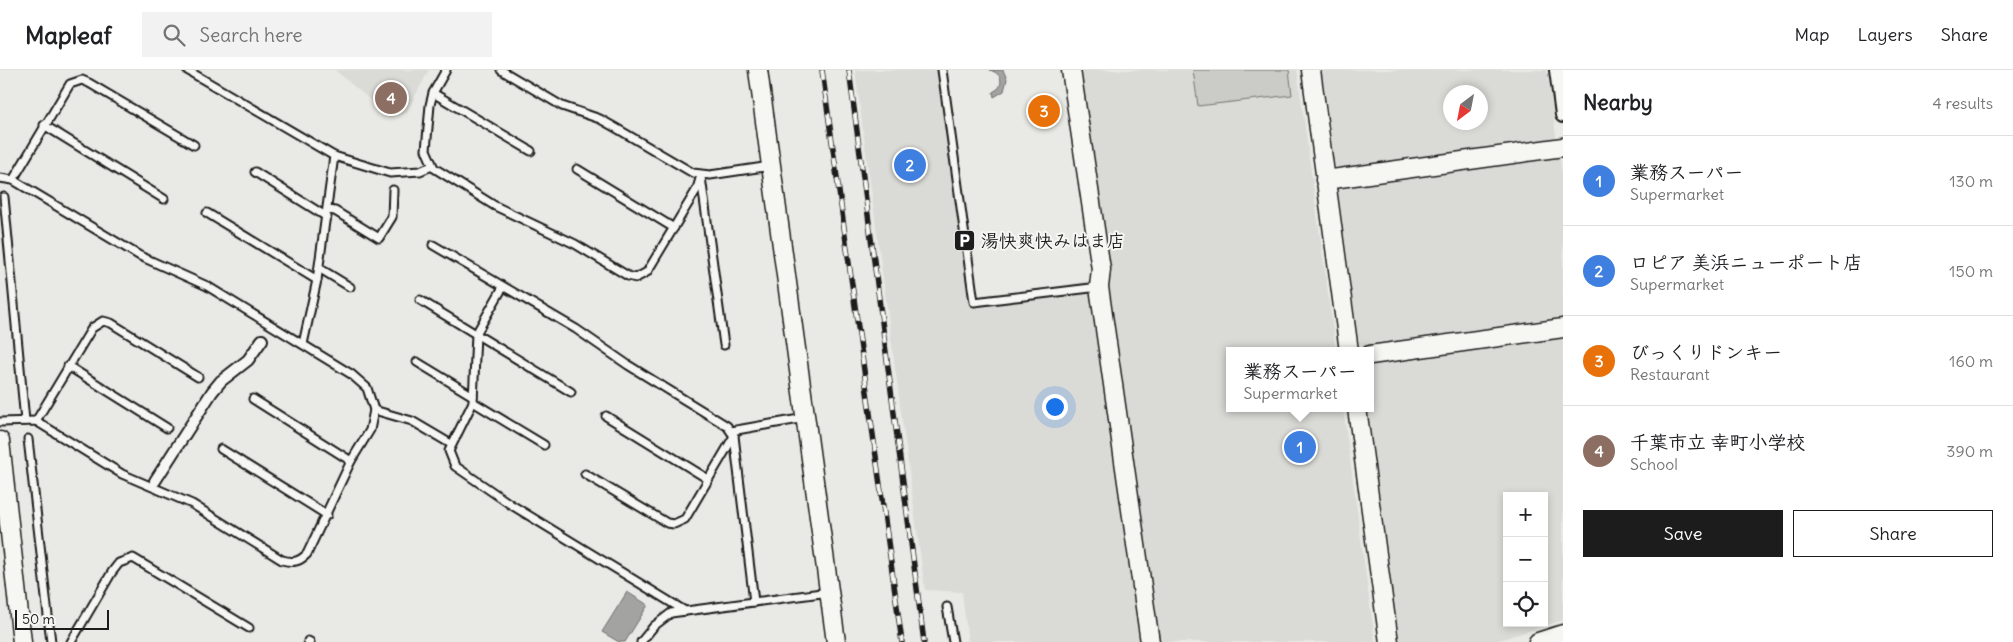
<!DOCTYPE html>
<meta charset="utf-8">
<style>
body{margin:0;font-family:Delius,"Klee One",sans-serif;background:#f2f2f2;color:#202124}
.controls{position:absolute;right:15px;bottom:15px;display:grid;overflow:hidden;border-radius:0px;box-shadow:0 2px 8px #0003}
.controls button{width:45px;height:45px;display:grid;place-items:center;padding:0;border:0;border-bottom:1px solid #e0e0e0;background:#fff;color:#202124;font:25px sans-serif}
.compass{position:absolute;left:1443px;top:15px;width:45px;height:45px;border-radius:50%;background:#fff;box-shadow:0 2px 8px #0003;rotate:212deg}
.scale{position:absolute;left:15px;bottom:12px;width:94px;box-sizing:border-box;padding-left:5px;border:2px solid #1c1c1c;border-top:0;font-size:14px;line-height:18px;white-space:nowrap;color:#1c1c1c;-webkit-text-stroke:4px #f6f6f2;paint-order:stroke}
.you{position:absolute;left:1054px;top:336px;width:18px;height:18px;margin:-12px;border:4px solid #fff;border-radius:50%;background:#1a73e8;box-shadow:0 0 0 8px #1a73e833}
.badge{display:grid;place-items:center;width:32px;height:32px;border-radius:50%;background:#1c1c1c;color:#fff;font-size:16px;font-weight:700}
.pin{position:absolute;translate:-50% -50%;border:2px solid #fff;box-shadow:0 1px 5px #0006}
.popup{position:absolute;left:1226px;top:277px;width:148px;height:65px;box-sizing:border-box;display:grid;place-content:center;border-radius:0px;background:#fff;filter:drop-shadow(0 1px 4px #0005);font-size:16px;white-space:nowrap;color:#757577}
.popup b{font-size:19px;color:#202124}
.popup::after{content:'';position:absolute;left:50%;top:100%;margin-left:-10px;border:10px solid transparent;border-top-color:#fff}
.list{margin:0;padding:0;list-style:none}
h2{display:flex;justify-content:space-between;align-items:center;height:65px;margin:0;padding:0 20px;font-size:21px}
h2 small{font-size:16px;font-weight:400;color:#757577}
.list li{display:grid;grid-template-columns:32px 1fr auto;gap:15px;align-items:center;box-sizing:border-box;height:90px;padding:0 20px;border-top:1px solid #e0e0e0}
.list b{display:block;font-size:19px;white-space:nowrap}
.list p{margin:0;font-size:16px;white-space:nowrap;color:#757577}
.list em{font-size:16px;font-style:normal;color:#757577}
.actions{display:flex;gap:10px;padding:15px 20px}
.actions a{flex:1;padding:11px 0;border:1px solid #1c1c1c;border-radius:0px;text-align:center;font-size:18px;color:#1c1c1c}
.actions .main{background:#1c1c1c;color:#fff}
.icon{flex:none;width:28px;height:28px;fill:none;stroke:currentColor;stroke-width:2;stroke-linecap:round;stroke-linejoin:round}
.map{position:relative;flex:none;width:1563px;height:572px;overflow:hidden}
header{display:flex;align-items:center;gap:30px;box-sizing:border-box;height:70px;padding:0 25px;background:#fff;border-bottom:1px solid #e0e0e0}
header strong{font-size:24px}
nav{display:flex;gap:28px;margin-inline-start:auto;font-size:18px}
.search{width:350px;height:45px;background:#f2f2f2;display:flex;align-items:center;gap:12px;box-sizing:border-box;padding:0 18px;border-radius:0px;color:#757577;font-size:19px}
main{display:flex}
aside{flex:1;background:#fff}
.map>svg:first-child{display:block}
.built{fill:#dadad6;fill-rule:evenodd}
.green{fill:#cbcbc7;stroke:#747472}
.water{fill:#a3a3a1;stroke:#6d6d6c}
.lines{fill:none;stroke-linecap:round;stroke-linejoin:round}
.service-casing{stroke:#1c1c1c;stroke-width:11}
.pedestrian-casing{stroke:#1c1c1c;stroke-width:14}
.minor-casing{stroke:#1c1c1c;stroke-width:18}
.tertiary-casing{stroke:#1c1c1c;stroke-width:21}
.service{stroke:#f6f6f2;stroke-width:7}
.pedestrian{stroke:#f6f6f2;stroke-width:10}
.minor{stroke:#f6f6f2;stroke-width:14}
.tertiary{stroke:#f6f6f2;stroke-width:18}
.rail-casing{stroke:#1c1c1c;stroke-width:5.5}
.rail{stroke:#f6f6f2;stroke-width:4;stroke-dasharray:11;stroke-linecap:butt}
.labels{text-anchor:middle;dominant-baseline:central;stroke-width:4;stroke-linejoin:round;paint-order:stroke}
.poi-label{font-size:18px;font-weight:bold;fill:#1c1c1c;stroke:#f6f6f2;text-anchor:start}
</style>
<header>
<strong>Mapleaf</strong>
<div class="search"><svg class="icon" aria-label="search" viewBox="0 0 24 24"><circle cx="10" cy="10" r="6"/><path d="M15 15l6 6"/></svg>Search here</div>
<nav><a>Map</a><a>Layers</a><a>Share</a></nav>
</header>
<main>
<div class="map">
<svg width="1563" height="572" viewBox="0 0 1563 572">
<rect width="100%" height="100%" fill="#e9e9e5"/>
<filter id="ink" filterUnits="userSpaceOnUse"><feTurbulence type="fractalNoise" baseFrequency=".02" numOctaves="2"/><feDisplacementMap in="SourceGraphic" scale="10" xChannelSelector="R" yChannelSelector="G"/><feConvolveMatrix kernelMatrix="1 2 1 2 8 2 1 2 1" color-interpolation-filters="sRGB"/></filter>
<g filter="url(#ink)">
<g class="built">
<path d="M 335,0 L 429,0 L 406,43 L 390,47 Z"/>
<path d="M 855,0 L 941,0 L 970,237 L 1094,209 L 1142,572 L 968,572 L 962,522 L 925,520 Z"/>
<path d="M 1079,0 L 1297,0 L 1336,281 L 1230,281 L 1230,338 L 1343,338 L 1375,572 L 1158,572 Z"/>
<path d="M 1322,0 L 1547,0 L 1556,66 L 1553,69 L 1340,99 L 1335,95 ZM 1450,22 L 1480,22 L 1480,52 L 1450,52 Z"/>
<path d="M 1555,87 L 1560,90 L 1563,111 L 1563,249 L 1364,276 L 1359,273 L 1338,121 L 1342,115 Z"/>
<path d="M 1563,266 L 1563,550 L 1493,572 L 1400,572 L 1368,338 L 1370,292 ZM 1507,426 L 1544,426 L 1544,553 L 1507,553 Z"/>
</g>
<path class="green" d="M 1193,0 L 1289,0 L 1292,25 L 1198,36 Z"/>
<g class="water">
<path d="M 990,0 L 1003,0 L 1007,9 L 1004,21 L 994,27 L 993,22 L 999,18 C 1004,8 998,3 990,0 Z"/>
<path d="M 627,522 L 648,535 L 625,572 L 619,572 L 602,562 Z"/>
</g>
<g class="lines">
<defs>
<g id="service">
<path d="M 187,0 L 334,86 L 390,103 L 420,101 L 432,96"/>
<path d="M 446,0 L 433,23 L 430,35 L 426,80 L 434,98 L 495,136 L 575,174 L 628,206 L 636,208 L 647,202 L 697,119 L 701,105"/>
<path d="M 501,0 L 562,36 L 600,49 L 616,58 L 693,103 L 710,105 L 771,96"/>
<path d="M 942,0 L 974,232 L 1099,217"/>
<path d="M 433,23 L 531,81"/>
<path d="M 44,55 L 164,129"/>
<path d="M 577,99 L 674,158"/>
<path d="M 255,102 L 327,147"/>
<path d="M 701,107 L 724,275"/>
<path d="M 0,108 L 13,110 L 140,186 L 207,216 L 351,304 L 367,318 L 374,340 L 370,360 L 351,391 L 307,484 C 299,492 293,493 282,490 L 192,434 L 122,404 L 36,351 L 0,352"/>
<path d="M 13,110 L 70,14 L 82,10 L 89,13 L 194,75"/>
<path d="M 4,127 L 25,351"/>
<path d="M 328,140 L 335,141 L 379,168 L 392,147 L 393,120"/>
<path d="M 207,143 L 317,210"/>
<path d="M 433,175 L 576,259 L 628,295 L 727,356 L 734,366 L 754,532"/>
<path d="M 319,198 L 350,217"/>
<path d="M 503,217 L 476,264 L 473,332 L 449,381 L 455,396 L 510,434 L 685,541"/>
<path d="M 420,230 L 571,322"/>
<path d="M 303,274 L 317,210 L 334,86"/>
<path d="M 417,292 L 473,326"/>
<path d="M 68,296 L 167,358"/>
<path d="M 253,329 L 351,391"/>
<path d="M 473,332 L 544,375"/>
<path d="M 374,340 L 412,351 L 451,374"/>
<path d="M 606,346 L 708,409"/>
<path d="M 36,351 L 92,258 L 103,251 L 111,253 L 198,307"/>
<path d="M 731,361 L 805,348"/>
<path d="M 28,369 L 51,572"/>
<path d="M 221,379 L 327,445"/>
<path d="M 585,404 L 667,453 L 674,454 L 685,449 L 734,366"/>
<path d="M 947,537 L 953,572"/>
<path d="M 308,571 L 310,572"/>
<path d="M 71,572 L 112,502 L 119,493 L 133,488 L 249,558"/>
<path d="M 641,572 L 654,556 L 671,543 L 829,522"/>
</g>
<path id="pedestrian" d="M 155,411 L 212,322 L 221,311 L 248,290 L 262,270"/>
<path id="minor" d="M 1557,0 L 1563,45"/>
<g id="tertiary">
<path d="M 758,0 L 836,572"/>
<path d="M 1071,0 L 1101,199 L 1099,217 L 1150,572"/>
<path d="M 1311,0 L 1349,281"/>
<path d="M 1325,110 L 1563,77"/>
<path d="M 1370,285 L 1563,258"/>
<path d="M 1357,338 L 1389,572"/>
<path d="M 0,371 L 22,572"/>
<path d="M 1538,572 L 1563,564"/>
</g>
</defs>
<use href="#service" class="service-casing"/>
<use href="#pedestrian" class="pedestrian-casing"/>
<use href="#minor" class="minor-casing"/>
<use href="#tertiary" class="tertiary-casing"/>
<use href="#service" class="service"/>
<use href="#pedestrian" class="pedestrian"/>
<use href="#minor" class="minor"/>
<use href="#tertiary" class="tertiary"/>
<defs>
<g id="rail">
<path d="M 822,0 L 902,572"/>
<path d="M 849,0 L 924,572"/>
</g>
</defs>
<use href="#rail" class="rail-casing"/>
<use href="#rail" class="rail"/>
</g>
</g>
<defs>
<symbol id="parking-square" viewBox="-11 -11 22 22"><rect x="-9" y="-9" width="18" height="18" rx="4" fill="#1c1c1c" stroke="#f6f6f2"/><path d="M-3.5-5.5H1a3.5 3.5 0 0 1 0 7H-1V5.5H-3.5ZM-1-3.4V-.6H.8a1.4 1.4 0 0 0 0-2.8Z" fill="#fff"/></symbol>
</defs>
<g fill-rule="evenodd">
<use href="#parking-square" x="952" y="158" width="25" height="25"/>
</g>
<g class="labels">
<g class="poi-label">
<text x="981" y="170">湯快爽快みはま店</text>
</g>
</g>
</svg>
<div class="controls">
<button>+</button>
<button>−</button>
<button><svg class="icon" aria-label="locate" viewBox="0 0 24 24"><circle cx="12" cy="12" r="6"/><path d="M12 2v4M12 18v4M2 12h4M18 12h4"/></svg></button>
</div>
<svg class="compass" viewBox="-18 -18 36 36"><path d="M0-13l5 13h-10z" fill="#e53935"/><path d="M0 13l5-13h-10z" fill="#757577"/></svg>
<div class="scale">50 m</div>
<div class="you"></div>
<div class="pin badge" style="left:1300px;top:377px;background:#3f7fe0">1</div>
<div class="popup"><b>業務スーパー</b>Supermarket</div>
<div class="pin badge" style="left:910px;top:95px;background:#3f7fe0">2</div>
<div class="pin badge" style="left:1044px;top:41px;background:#e8710a">3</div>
<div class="pin badge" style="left:391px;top:28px;background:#8d6e63">4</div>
</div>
<aside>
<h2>Nearby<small>4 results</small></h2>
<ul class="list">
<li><span class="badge" style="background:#3f7fe0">1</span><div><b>業務スーパー</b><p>Supermarket</p></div><em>130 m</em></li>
<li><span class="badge" style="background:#3f7fe0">2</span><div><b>ロピア 美浜ニューポート店</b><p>Supermarket</p></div><em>150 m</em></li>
<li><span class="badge" style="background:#e8710a">3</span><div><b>びっくりドンキー</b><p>Restaurant</p></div><em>160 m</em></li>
<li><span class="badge" style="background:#8d6e63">4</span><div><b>千葉市立 幸町小学校</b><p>School</p></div><em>390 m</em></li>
</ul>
<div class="actions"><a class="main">Save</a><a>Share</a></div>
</aside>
</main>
